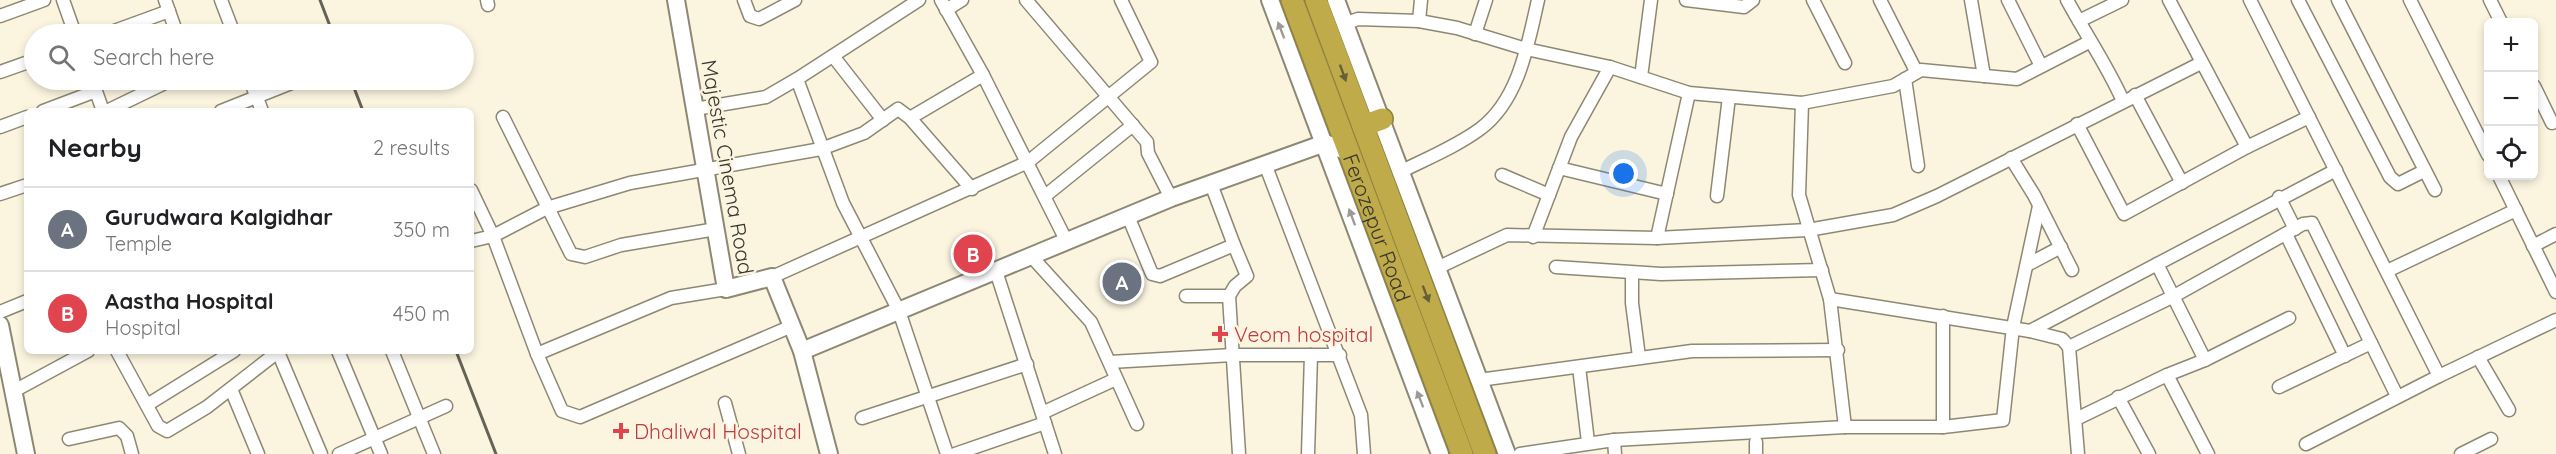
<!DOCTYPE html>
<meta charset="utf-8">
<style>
body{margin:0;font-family:Quicksand,sans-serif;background:#f2f2f2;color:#202124}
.controls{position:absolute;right:18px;top:18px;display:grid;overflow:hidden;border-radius:9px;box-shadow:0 3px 9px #0003}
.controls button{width:54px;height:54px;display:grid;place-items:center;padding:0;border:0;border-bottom:2px solid #e0e0e0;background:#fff;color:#202124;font:30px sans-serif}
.you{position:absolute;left:1624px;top:174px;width:21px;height:21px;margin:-15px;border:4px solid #fff;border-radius:50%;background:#1a73e8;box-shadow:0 0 0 9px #1a73e833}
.badge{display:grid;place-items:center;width:39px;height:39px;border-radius:50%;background:#2563eb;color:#fff;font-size:20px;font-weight:700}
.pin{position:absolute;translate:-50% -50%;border:3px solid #fff;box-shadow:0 2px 6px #0006}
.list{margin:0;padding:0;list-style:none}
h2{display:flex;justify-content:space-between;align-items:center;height:78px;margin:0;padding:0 24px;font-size:26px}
h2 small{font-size:20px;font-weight:400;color:#757577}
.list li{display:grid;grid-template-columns:39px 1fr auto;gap:18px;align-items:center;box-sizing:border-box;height:84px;padding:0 24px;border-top:2px solid #e0e0e0}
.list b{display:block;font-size:22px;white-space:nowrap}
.list p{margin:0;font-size:20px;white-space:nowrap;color:#757577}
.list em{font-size:20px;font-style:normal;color:#757577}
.icon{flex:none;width:33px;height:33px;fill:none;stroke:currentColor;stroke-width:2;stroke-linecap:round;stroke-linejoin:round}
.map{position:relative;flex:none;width:2556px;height:454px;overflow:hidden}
.search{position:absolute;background:#fff;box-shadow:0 3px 9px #0003;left:24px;top:24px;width:450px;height:66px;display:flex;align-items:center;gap:15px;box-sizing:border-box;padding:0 21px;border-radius:33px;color:#757577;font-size:22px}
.panel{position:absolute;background:#fff;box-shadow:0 3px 9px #0003;left:24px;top:108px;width:450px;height:246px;border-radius:9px}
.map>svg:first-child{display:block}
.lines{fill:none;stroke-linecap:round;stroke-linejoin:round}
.street-casing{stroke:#8d8874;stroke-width:15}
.secondary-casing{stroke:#8d8874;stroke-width:20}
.highway-casing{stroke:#908240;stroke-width:24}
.street{stroke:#fff;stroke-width:12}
.secondary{stroke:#fff;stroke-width:16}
.highway{stroke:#bfab4a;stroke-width:21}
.rail{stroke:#656257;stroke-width:3}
.oneway{fill:#9c9a96}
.oneway2{fill:#675f38}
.health-dot{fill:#e0444e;stroke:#fbf5e0;stroke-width:2}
.labels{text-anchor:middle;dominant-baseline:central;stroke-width:5;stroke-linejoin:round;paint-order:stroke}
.street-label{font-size:21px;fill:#38362e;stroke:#fbf5e0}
.health-label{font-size:21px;fill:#be3a42;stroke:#fbf5e0;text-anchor:start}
</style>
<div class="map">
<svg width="2556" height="454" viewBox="0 0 2556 454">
<rect width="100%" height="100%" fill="#fbf5e0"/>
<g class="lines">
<defs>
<g id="street">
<path d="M 63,0 L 75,34"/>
<path d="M 165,0 L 177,34"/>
<path d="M 221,0 L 234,34"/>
<path d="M 487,0 L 488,5"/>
<path d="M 744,0 L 750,16 L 759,19 L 795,0"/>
<path d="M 941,0 L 983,75 L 1067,242"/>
<path d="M 1026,0 L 1147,142 L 1148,153 L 1171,198"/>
<path d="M 1686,0 L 1744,7 L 1753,0"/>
<path d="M 1813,0 L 1845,63"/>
<path d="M 1880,0 L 1916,71"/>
<path d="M 1971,0 L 1984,76"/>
<path d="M 2008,0 L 2041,66"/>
<path d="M 2067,0 C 2086,35 2107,65 2123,101"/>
<path d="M 2250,0 L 2439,376 L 2306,444"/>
<path d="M 2298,0 L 2390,177 L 2398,184 L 2424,171"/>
<path d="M 2338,0 L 2435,190"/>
<path d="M 2410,0 L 2488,155"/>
<path d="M 2490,0 L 2501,22"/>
<path d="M 946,10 L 962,0"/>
<path d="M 0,16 L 44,0"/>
<path d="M 1419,21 L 1421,0"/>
<path d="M 2079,21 L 2122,0"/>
<path d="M 1344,24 L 1358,19 L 1419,21 L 1457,28 L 1526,49 L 1610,67 L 1689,93 L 1802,103 L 1893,86 L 1921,70 L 2017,79 L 2089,42"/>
<path d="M 106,34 L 169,11"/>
<path d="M 1475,34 L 1486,0"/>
<path d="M 833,56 L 883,120"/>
<path d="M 0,72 L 34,60"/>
<path d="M 1641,77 L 1651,0"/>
<path d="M 797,79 L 843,203 L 899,311 L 947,454"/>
<path d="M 1905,79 L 1918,166"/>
<path d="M 92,80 L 103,111"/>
<path d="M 250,80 L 262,111"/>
<path d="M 2534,86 L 2552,123"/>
<path d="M 2135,95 L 2182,183"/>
<path d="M 695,109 L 766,97 L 797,79 L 919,0"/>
<path d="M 43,111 L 96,91"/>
<path d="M 107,111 L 171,80"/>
<path d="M 221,111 L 299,80"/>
<path d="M 503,117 L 571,254 L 585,257 L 621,245 L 716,229"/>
<path d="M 910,118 L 983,75"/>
<path d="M 2077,124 L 2124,214 L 2247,147 L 2169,0"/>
<path d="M 0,127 L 27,117"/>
<path d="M 2247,147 L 2309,117"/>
<path d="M 2011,158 L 2034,195 L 2072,270"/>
<path d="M 1265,164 L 1361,415 L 1364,454"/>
<path d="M 1559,168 L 1667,194"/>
<path d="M 1402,171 C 1428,158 1457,146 1480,129 C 1519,100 1528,44 1538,0"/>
<path d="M 1502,175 L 1549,195"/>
<path d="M 2499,176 L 2556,292"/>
<path d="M 471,190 L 493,236 L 537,354 L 671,298 L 726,289"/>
<path d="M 0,194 L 27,185"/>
<path d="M 1045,196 L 1133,125"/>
<path d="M 1717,196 L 1729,97"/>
<path d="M 2279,197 L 2295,229"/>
<path d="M 1128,216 L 1152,274 L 1160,276 L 1234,245 L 1211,184"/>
<path d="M 2286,234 L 2345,356"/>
<path d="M 1533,237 L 1571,137 L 1610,67"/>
<path d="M 1657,238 L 1689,93"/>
<path d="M 471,241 L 493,236 L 547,208 L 630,183 L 821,149 L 864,133 L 898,109 L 910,118 L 972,189"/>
<path d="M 1234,245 L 1247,276 L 1235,286 L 1229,296 L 1239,454"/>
<path d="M 2533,246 L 2556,234"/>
<path d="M 1031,256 L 1091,322 L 1137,424"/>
<path d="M 2157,264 L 2205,360 L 2289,318"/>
<path d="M 2027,265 L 2061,247"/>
<path d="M 1556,267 L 1661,274 L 1822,270"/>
<path d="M 1437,268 L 1507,235 L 1657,238 L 1808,230 L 1893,215 L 1937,196 L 2201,63"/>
<path d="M 996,271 L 1055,454"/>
<path d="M 2387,271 L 2516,210"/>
<path d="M 1632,273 L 1632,303 L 1639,357"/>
<path d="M 772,277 L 1028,162 L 1151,62 L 1121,0"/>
<path d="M 1186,296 L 1229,296"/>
<path d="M 1830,299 L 2030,331 L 2062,339 L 2069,347 L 2078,454"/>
<path d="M 0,312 L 27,301"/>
<path d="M 2030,331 L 2336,170"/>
<path d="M 2069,347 L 2174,296 L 2303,224 L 2312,223 L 2397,396"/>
<path d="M 117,351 L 158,426 L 167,431 L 207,407 L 279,351"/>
<path d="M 338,351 L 381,454"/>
<path d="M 392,351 L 434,454"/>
<path d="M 278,352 L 321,454"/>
<path d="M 537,354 L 562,411 L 580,417 L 792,326"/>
<path d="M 2478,357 L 2509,410"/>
<path d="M 1110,362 L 1233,355 L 1340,355"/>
<path d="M 1579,367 L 1588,442"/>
<path d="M 2167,375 L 2205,360"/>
<path d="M 2439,376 L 2556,320"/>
<path d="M 1479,380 L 1692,351 L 1838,350"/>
<path d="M 2279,387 L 2371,343"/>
<path d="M 231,389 L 258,454"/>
<path d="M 14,391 L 88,351"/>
<path d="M 2118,397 L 2149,454"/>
<path d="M 725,403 L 739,454"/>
<path d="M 147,405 L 234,351"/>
<path d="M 1042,413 L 1116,379"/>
<path d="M 862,418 L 1027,364"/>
<path d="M 2076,419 L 2167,375 L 2208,454"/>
<path d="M 1845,427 L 1943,427 L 1943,316"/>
<path d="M 1943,427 L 2003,420 L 2013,327 L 2039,206"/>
<path d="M 69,439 L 119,428 L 127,436 L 132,454"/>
<path d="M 1614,440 L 1615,454"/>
<path d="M 339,454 L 446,406"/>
<path d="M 955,454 L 1045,423"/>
<path d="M 1308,454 L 1311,355"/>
<path d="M 1520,454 L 1614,440 L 1845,427 L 1830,299 L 1799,195 L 1802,103"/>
<path d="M 1756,454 L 1756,442"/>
<path d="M 2461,454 L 2491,439"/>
</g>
<g id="secondary">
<path d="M 676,0 L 726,289 L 772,277 L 802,351 L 829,454"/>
<path d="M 1270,0 L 1440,454"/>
<path d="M 1336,0 L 1507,454"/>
<path d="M 0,325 L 26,454"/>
<path d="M 802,351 L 1171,198 L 1325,143 L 1348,152"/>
</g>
<g id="highway">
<path id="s1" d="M 1292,0 L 1462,454"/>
<path d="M 1316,0 L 1485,454"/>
<path d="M 1363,126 L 1382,119"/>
</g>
</defs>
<use href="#street" class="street-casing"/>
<use href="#secondary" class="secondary-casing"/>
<use href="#highway" class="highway-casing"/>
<use href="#street" class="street"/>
<use href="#secondary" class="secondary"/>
<use href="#highway" class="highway"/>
<g class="rail">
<path d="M 320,0 L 333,34"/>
<path d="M 351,80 L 363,111"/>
<path d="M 456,351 L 496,454"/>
</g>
</g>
<defs><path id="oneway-solid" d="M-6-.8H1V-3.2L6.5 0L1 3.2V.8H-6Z" transform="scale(1.5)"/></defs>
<g class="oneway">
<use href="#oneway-solid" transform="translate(1281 30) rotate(-111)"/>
<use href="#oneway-solid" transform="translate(1352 217) rotate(-110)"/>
<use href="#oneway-solid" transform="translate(1420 399) rotate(-111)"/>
</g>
<g class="oneway2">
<use href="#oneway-solid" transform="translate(1343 73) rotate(70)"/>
<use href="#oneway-solid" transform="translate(1426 294) rotate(69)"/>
</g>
<g class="health-dot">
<path d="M1217 325h6v6h6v6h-6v6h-6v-6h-6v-6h6z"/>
<path d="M618 422h6v6h6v6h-6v6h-6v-6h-6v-6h6z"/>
</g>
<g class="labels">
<g class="street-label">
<text transform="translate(728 167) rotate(80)">Majestic Cinema Road</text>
<text stroke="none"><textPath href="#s1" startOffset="243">Ferozepur Road</textPath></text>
</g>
<g class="health-label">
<text x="1234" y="334">Veom hospital</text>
<text x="634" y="431">Dhaliwal Hospital</text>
</g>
</g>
</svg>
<div class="controls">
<button>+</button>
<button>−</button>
<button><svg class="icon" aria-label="locate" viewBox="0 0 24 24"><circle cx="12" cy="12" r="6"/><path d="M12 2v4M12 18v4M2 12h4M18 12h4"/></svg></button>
</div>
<div class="you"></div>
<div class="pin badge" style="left:1122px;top:282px;background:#6b7280">A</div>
<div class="pin badge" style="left:973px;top:254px;background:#e0444e">B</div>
<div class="search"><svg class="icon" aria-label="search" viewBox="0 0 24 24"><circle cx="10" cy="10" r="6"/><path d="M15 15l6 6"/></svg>Search here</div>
<section class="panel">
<h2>Nearby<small>2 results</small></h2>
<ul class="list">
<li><span class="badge" style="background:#6b7280">A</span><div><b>Gurudwara Kalgidhar</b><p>Temple</p></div><em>350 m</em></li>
<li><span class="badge" style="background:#e0444e">B</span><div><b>Aastha Hospital</b><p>Hospital</p></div><em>450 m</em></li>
</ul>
</section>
</div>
